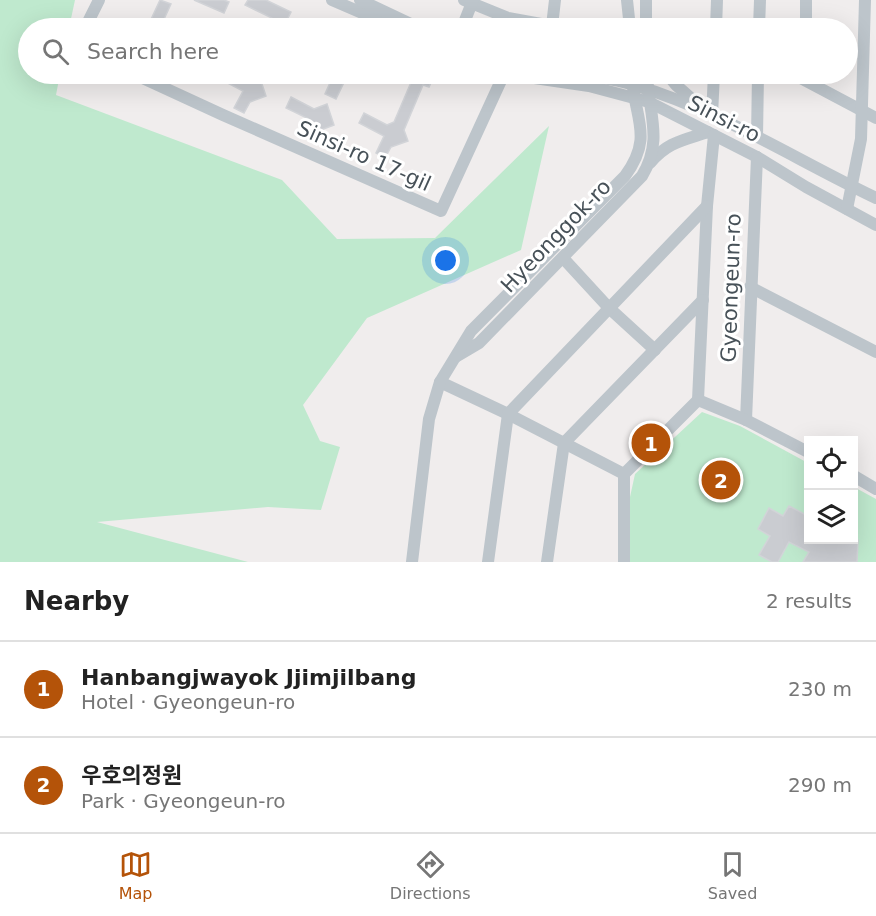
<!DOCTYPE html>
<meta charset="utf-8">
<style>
body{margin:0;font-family:"DejaVu Sans","Noto Sans KR",sans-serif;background:#f2f2f2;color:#222}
.controls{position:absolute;right:18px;bottom:18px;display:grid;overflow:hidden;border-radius:0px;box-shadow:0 6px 24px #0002}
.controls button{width:54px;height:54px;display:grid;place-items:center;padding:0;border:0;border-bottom:2px solid #e0e0e0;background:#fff;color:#222;font:30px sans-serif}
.you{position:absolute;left:446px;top:261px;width:21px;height:21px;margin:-15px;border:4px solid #fff;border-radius:50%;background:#1a73e8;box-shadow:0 0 0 9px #1a73e833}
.badge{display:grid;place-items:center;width:39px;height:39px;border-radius:50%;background:#b45309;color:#fff;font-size:20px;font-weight:700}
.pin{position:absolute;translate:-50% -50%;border:3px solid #fff;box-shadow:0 2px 6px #0006}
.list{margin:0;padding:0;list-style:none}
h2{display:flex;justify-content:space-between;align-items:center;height:78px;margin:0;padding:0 24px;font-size:26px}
h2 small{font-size:20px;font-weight:400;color:#767676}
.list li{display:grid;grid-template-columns:39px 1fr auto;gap:18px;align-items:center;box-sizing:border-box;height:96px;padding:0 24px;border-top:2px solid #e0e0e0}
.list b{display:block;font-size:22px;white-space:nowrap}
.list p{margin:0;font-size:20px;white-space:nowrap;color:#767676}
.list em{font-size:20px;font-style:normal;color:#767676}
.icon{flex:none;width:33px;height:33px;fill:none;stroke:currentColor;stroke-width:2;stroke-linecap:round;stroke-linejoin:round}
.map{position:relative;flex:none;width:876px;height:562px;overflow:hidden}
.search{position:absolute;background:#fff;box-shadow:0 6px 24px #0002;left:18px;right:18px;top:18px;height:66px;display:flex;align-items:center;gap:15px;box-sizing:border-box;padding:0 21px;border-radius:33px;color:#767676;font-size:22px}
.sheet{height:270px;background:#fff}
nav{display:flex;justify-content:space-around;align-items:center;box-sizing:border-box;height:84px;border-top:2px solid #e0e0e0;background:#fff;font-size:16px;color:#767676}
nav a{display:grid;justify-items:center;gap:3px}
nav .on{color:#b45309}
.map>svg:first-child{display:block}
.green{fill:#bfe9ce}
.building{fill:#caccd1;stroke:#d2d4d8;stroke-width:1.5}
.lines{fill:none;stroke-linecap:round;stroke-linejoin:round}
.minor{stroke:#bdc5cb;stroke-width:12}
.labels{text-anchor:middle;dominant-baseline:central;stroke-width:6;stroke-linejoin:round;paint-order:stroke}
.street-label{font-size:21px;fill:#475158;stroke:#fff}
</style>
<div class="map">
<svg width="876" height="562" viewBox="0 0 876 562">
<rect width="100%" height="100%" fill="#f0eded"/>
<g class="green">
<path d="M 0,0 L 75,0 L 69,28 L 28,28 L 28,74 L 60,74 L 56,95 L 282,180 L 337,239 L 435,238 L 549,126 L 521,250 L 367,318 L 303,405 L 320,441 L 340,447 L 321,510 L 268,507 L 97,522 L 248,562 L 0,562 Z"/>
<path d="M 702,412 L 740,426 L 808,463 L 808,540 L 854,540 L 854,487 L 876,499 L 876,562 L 629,562 L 630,497 L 635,474 Z"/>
</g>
<g class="building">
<path d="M 160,0 L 171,4 L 160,28 L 147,28 Z"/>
<path d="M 194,0 L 224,0 L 229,2 L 224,13 Z"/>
<path d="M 248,0 L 266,0 L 291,12 L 283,28 L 270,28 L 274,19 L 245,5 Z"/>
<path d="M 220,74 L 233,74 L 246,80 L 259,75 L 266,96 L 250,102 L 244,113 L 234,108 L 243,91 L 218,78 Z"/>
<path d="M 334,74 L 348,74 L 336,99 L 325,94 Z"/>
<path d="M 398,74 L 428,74 L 434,76 L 429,87 L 423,85 L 404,130 L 408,141 L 391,147 L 385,158 L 376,153 L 384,136 L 359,123 L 364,113 L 387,125 L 394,122 L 412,80 Z"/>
<path d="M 291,97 L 314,109 L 327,104 L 334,125 L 318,131 L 312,142 L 302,137 L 311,120 L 286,108 Z"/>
<path d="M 789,506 L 808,516 L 808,540 L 858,540 L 857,562 L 803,562 L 809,552 L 789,542 L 778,562 L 772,562 L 759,555 L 770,536 L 758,529 L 769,508 L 783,516 Z"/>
</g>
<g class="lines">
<g class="minor">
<path d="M 332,0 L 397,28"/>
<path d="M 360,0 L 419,28"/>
<path d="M 464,0 L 508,18 L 552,26 L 555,0"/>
<path d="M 627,0 L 630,28"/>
<path d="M 646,0 L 646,28"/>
<path d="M 85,28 L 99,0"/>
<path d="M 462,28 L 473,0"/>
<path d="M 716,28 L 717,0"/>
<path d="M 759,28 L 760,0"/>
<path d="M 806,28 L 806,0"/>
<path d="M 134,74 L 223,115 L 441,211 L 504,74"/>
<path d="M 507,74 L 589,86 L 649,102 L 757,157 L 806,187 L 876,225"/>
<path d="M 565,74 C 588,76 611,78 634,85 C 719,110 796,160 876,198"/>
<path d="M 667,74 L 676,85 L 702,108"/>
<path d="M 793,74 L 876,118"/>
<path d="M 712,115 L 714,74"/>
<path d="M 757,137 L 758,74"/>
<path d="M 650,163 C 667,142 684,140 708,132"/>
<path d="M 847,209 L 861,139 L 865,0"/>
<path d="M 563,258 L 609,308 L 655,350"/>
<path d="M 750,287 L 876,352"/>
<path d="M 457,356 L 479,343 L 642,176 C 664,140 648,112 647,74"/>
<path d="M 440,382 L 508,414 L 624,474"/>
<path d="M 698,400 L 707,206 L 714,135"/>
<path d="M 746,420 L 757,157"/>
<path d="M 854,476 L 876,489"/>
<path d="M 412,562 L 429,419 L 440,382 L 471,331 L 625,176 C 655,135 633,118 632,74"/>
<path d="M 488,562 L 508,414 L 707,206"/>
<path d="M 547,562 L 564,443 L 703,300"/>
<path d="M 624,562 L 624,474 L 698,400 L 746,420 L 808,452"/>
</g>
</g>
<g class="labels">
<g class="street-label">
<text transform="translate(724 119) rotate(27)">Sinsi-ro</text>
<text transform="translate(364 156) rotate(24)">Sinsi-ro 17-gil</text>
<text transform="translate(556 236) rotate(-46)">Hyeonggok-ro</text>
<text transform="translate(731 288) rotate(-88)">Gyeongeun-ro</text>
</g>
</g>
</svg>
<div class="controls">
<button><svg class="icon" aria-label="locate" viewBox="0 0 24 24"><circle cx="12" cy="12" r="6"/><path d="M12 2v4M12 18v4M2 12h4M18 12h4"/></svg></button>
<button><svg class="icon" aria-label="layers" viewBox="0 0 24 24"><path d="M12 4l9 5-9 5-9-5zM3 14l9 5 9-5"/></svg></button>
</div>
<div class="you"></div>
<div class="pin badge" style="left:651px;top:443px">1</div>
<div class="pin badge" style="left:721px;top:480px">2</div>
<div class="search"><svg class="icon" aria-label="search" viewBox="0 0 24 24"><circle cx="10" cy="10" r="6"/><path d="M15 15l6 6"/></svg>Search here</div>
</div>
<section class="sheet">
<h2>Nearby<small>2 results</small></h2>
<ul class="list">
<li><span class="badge">1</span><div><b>Hanbangjwayok Jjimjilbang</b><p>Hotel · Gyeongeun-ro</p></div><em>230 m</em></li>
<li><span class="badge">2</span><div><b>우호의정원</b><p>Park · Gyeongeun-ro</p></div><em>290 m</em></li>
</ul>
</section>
<nav>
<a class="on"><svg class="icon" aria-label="map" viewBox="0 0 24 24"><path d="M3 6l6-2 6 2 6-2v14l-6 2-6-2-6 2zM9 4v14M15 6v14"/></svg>Map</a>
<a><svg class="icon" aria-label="directions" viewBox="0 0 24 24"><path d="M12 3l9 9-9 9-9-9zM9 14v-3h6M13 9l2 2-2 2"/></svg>Directions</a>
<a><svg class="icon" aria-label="saved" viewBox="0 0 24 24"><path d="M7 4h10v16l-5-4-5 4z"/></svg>Saved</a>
</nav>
